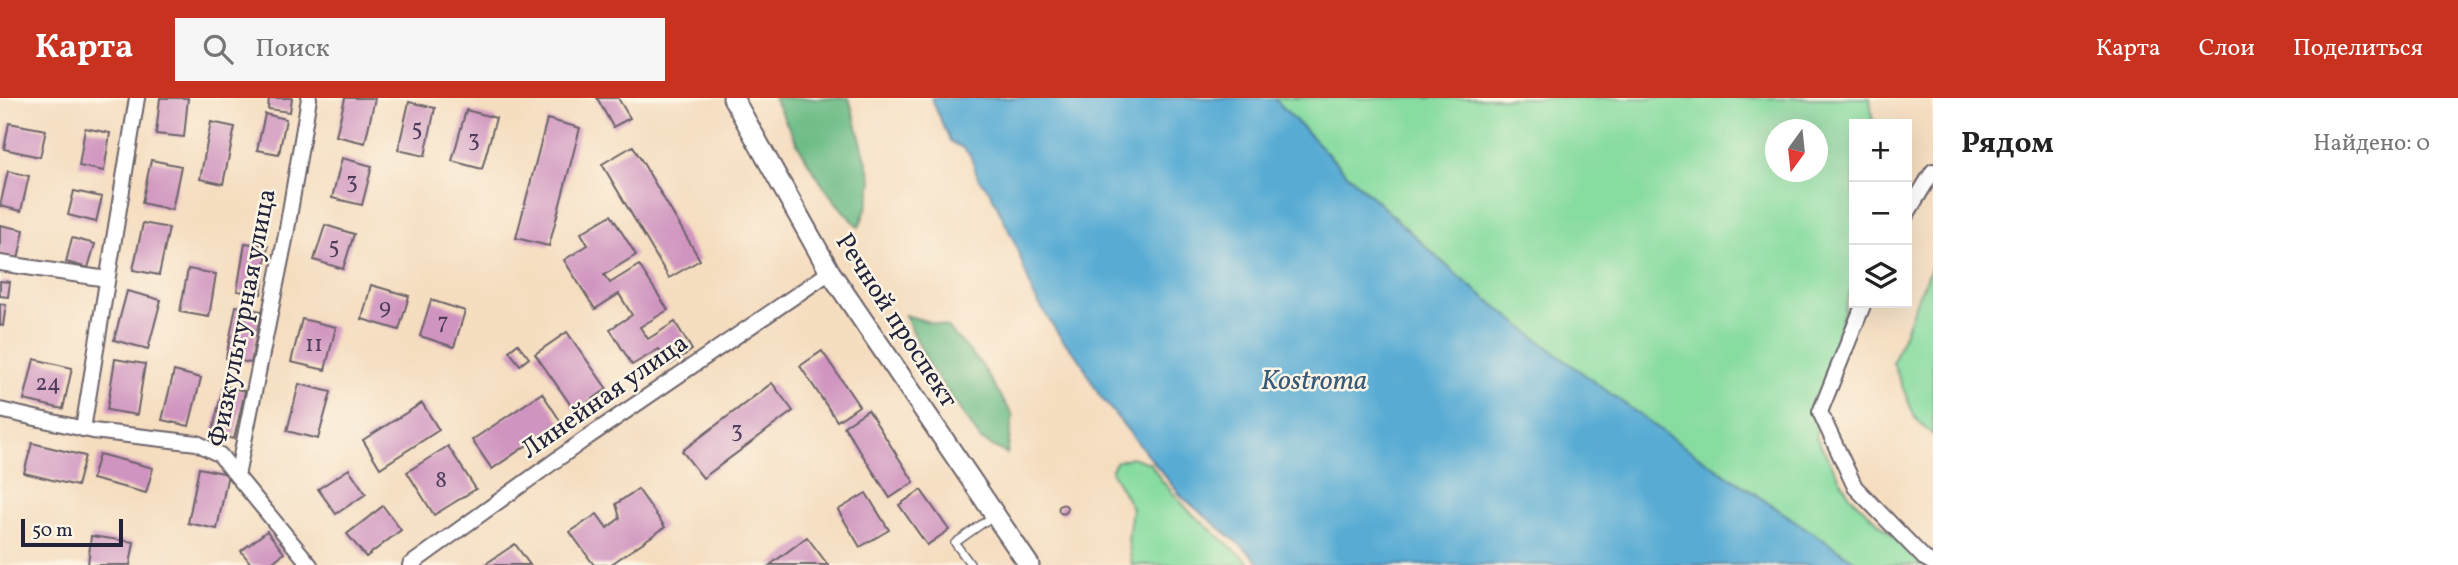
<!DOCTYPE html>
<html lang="ru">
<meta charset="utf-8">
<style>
body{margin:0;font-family:Vollkorn,serif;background:#f6f6f6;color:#222}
.controls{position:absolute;right:21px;top:21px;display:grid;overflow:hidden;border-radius:0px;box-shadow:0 7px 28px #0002}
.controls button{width:63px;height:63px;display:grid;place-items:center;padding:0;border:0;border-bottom:2px solid #e0e0e0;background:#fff;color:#222;font:35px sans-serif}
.compass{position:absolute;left:1765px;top:21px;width:63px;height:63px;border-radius:50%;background:#fff;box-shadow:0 7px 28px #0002;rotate:195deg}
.scale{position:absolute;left:21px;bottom:18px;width:102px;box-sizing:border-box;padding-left:7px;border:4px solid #22223b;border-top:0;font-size:19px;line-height:24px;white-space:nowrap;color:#22223b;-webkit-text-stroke:5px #fcf5e5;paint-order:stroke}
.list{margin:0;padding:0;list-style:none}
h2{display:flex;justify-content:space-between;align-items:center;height:91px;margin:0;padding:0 28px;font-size:30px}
h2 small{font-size:23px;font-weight:400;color:#767676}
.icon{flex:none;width:38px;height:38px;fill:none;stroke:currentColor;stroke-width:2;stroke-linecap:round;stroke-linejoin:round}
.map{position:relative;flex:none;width:1933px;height:467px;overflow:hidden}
header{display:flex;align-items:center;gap:42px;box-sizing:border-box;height:98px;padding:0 35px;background:#c8321e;color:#fff}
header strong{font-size:33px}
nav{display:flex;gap:38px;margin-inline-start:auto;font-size:24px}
.search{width:490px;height:63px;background:#f6f6f6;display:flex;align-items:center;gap:18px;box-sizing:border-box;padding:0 24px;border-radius:0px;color:#767676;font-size:26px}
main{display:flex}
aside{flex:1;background:#fff}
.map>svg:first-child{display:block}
.green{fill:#87dca0;stroke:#547f6e;stroke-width:2;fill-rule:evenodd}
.forest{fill:#6dbc86;stroke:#486f60;stroke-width:2}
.water{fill:#59acd4;stroke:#3e6788;stroke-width:2}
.building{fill:#d094c0}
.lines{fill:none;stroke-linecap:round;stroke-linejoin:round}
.lane-casing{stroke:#6c636a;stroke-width:10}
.street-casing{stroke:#6c636a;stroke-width:18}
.secondary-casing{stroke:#6c636a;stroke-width:23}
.lane{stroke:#fff;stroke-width:7}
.street{stroke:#fff;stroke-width:14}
.secondary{stroke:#fff;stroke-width:19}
.labels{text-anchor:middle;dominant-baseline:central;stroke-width:5;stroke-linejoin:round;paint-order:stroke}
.number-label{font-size:23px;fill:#4e3e5c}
.street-label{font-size:26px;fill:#22223b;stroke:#fcf5e5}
.water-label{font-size:28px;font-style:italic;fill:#385978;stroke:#fcf5e5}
</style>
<header>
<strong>Карта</strong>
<div class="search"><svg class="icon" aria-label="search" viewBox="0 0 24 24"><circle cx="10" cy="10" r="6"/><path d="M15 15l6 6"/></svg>Поиск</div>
<nav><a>Карта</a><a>Слои</a><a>Поделиться</a></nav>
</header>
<main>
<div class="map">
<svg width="1933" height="467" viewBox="0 0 1933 467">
<rect width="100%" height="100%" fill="#fcf5e5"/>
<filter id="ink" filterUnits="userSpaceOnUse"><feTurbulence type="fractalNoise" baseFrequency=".0143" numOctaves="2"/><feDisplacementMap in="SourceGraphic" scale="14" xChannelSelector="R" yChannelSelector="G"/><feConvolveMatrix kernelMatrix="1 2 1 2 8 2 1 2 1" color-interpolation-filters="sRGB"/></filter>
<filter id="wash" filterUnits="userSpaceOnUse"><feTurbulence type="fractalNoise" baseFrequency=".00686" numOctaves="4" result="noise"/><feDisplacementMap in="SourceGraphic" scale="28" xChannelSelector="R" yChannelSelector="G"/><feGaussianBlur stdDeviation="1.57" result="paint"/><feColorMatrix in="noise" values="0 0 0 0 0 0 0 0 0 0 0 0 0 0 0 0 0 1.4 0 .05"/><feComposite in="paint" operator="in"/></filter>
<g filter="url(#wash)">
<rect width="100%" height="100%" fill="#f5ddc0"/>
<g class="green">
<path d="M 1274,0 L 1870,0 L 1873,26 L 1854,26 L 1854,180 L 1816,308 L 1816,339 L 1850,398 L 1924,467 L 1861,467 L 1670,339 L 1559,258 L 1459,179 L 1345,74 ZM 1776,32 L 1818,32 L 1818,74 L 1776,74 Z"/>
<path d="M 1933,167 L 1933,337 L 1915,320 L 1893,265 L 1918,199 Z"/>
<path d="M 1131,359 L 1150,365 L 1162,383 L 1189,413 L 1252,467 L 1132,467 L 1128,442 L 1132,410 L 1111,373 L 1116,364 Z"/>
</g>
<g class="forest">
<path d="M 774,0 L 849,0 L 872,83 L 868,106 L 859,129 C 822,95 796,45 774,0 Z"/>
<path d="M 905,217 L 947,229 L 981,266 L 1013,318 L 1007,356 L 981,342 L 929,267 Z"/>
</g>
<path class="water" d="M 931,0 L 1274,0 L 1345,74 L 1459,179 L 1559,258 L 1670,339 L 1861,467 L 1261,467 L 1250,455 L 1182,399 L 1099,297 L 1081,263 L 1061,240 L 1034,198 L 1014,143 L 990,93 L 979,82 L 970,57 L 963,50 L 950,43 Z"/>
<g id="blocks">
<g class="building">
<path d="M 160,0 L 188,0 L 184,39 L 156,36 Z"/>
<path d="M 269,0 L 292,0 L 290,14 L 268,11 Z"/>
<path d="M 345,0 L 375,0 L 365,45 L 336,38 Z"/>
<path d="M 597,0 L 618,0 L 630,20 L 613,29 Z"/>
<path d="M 409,4 L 435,10 L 425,58 L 398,52 Z"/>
<path d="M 466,12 L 496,20 L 482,71 L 452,63 Z"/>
<path d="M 265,16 L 286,21 L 279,56 L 257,52 Z"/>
<path d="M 547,21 L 580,30 L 549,148 L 516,140 Z"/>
<path d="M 211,24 L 235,29 L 223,86 L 200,81 Z"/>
<path d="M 9,25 L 46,32 L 40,59 L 4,51 Z"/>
<path d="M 85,30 L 110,35 L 104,73 L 79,68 Z"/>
<path d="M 633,48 L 700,162 L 669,180 L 602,66 Z"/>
<path d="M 342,60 L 372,68 L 362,107 L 332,100 Z"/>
<path d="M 151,62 L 181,68 L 172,112 L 142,105 Z"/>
<path d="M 8,73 L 29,78 L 21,113 L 0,108 Z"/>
<path d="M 74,93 L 102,99 L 96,124 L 68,117 Z"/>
<path d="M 611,117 L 636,157 L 604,177 L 610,185 L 639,167 L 668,212 L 640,229 L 648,241 L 675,224 L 692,252 L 669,267 L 659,251 L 632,267 L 610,231 L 632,217 L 619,196 L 595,211 L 564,162 L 588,147 L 581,135 Z"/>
<path d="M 143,125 L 169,130 L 159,177 L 133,172 Z"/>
<path d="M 0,127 L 24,132 L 18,162 L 0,159 Z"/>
<path d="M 325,127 L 354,136 L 343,171 L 314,162 Z"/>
<path d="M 72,140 L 95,146 L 88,170 L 66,164 Z"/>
<path d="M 245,145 L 268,148 L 261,196 L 237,193 Z"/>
<path d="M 188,171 L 216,176 L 209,219 L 180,214 Z"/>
<path d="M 0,183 L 10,184 L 8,199 L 0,198 Z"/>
<path d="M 371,187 L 409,198 L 399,232 L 362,221 Z"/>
<path d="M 127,193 L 161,202 L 148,251 L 114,242 Z"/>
<path d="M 431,202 L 465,213 L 454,249 L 420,238 Z"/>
<path d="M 0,206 L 6,207 L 3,228 L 0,227 Z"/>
<path d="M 236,208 L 261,213 L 251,265 L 226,260 Z"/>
<path d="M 302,221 L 336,229 L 325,272 L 291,264 Z"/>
<path d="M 567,234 L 607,291 L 575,313 L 535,256 Z"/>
<path d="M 518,246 L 529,260 L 520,267 L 509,253 Z"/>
<path d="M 822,253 L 859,308 L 837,323 L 800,268 Z"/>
<path d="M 34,261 L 72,270 L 63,311 L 24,302 Z"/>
<path d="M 115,261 L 145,266 L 137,317 L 107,312 Z"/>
<path d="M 174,273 L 201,280 L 189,328 L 162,322 Z"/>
<path d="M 772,285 L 793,313 L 703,380 L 682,353 Z"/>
<path d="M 299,286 L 331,294 L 318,341 L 287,333 Z"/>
<path d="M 223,288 L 245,293 L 234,341 L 212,336 Z"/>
<path d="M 542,295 L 561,324 L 492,371 L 472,342 Z"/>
<path d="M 422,305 L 439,332 L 380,370 L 363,342 Z"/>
<path d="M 868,312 L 914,384 L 890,400 L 844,328 Z"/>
<path d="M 32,345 L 85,358 L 77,388 L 24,375 Z"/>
<path d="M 448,348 L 476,391 L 434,417 L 407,374 Z"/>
<path d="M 99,356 L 153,370 L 146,395 L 92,381 Z"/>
<path d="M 199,370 L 228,376 L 217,431 L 188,425 Z"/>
<path d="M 349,371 L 366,396 L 336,416 L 318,391 Z"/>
<path d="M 638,391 L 665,429 L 610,467 L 594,467 L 570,434 L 597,416 L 607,430 L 620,420 L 616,406 Z"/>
<path d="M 921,392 L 949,432 L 927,447 L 899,407 Z"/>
<path d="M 866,395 L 889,432 L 860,449 L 838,412 Z"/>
<circle cx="1063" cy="411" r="4.5"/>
<path d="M 383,408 L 401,432 L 366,459 L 347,436 Z"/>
<path d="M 267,433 L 284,455 L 269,467 L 252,467 L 241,453 Z"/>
<path d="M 91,438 L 134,444 L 130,467 L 88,467 Z"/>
<path d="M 807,439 L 828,467 L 770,467 Z"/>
<path d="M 515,446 L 530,467 L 484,467 Z"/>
</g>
</g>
</g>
<g filter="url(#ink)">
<use href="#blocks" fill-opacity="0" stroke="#6c636a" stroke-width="2"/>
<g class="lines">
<defs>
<path id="lane" d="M 971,467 L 955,445 L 993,418"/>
<g id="street">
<path d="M 309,0 L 286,137 L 237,378 L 310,467"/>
<path d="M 1907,116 L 1933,73"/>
<path d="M 0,165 L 107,181"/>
<path d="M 1864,205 L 1820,314 L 1855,389 L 1924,460 L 1933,465"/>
<path d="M 0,312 L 93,333 L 197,345 L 220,357 L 237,378"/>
<path d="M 83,331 L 137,0"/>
<path d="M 410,467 L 588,339 L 830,174"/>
</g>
<path id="secondary" d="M 733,0 L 830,174 L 1029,467"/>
</defs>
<use href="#lane" class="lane-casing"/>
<use href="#street" class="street-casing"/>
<use href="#secondary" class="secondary-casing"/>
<use href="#lane" class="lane"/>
<use href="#street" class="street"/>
<use href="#secondary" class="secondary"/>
</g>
</g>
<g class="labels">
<g class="number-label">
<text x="417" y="31">5</text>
<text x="474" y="42">3</text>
<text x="352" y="84">3</text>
<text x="334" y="149">5</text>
<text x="385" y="210">9</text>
<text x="443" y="225">7</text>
<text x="314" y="247">11</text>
<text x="48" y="286">24</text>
<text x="737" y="333">3</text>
<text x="441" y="383">8</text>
</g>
<g class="street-label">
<text transform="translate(243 220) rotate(-79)">Физкультурная улица</text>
<text transform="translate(896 223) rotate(57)">Речной проспект</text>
<text transform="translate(605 299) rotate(-35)">Линейная улица</text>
</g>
<g class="water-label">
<text x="1314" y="283">Kostroma</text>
</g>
</g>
</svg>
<div class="controls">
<button>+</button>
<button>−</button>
<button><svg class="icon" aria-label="layers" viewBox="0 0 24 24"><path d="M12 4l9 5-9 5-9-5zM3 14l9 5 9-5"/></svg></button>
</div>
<svg class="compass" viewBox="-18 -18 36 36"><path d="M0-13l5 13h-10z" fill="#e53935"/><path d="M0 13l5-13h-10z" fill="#767676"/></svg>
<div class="scale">50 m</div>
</div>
<aside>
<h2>Рядом<small>Найдено: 0</small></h2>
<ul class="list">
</ul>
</aside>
</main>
